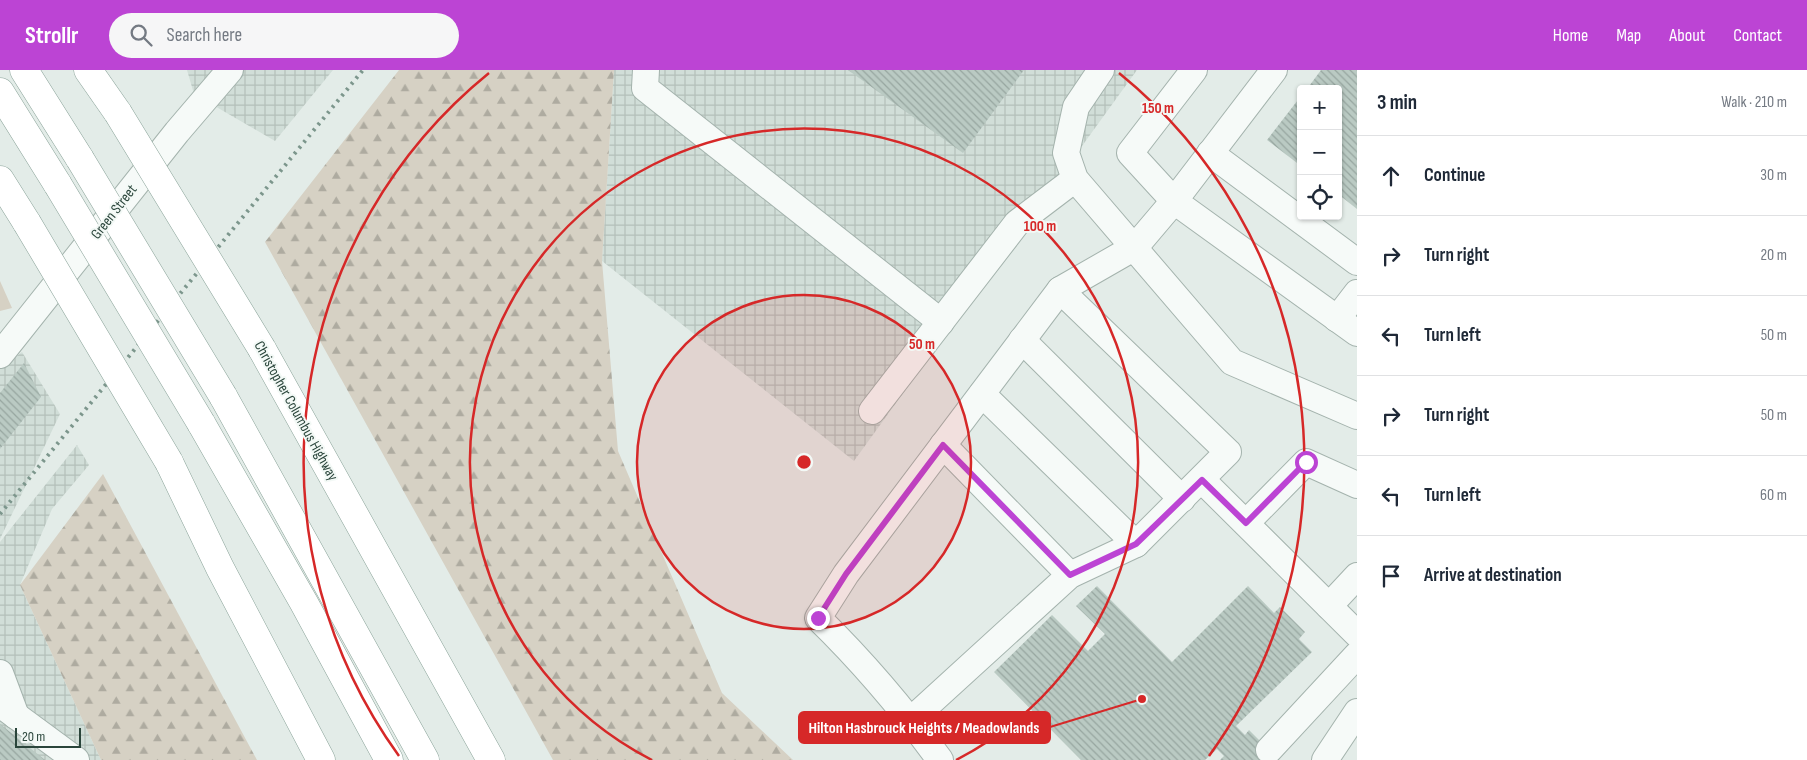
<!DOCTYPE html>
<meta charset="utf-8">
<style>
body{margin:0;font-family:"Sofia Sans Condensed",sans-serif;background:#f6f6f7;color:#1f2937}
.controls{position:absolute;right:15px;top:15px;display:grid;overflow:hidden;border-radius:5px;box-shadow:0 1px 4px #0004}
.controls button{width:45px;height:45px;display:grid;place-items:center;padding:0;border:0;border-bottom:1px solid #e0e1e3;background:#fff;color:#1f2937;font:25px sans-serif}
.scale{position:absolute;left:15px;bottom:12px;width:66px;box-sizing:border-box;padding-left:5px;border:2px solid #2a453b;border-top:0;font-size:14px;line-height:18px;white-space:nowrap;color:#2a453b;-webkit-text-stroke:4px #f3f9f6;paint-order:stroke}
.stop{position:absolute;width:15px;height:15px;margin:-11px;border:4px solid #bc44d4;border-radius:50%;background:#fff}
.stop.end{background:#bc44d4;border-color:#fff;box-shadow:0 1px 5px #0008}
.list{margin:0;padding:0;list-style:none}
h2{display:flex;justify-content:space-between;align-items:center;height:65px;margin:0;padding:0 20px;font-size:21px}
h2 small{font-size:16px;font-weight:400;color:#747a83}
.list li{display:grid;grid-template-columns:32px 1fr auto;gap:15px;align-items:center;box-sizing:border-box;height:80px;padding:0 20px;border-top:1px solid #e0e1e3}
.list b{display:block;font-size:19px;white-space:nowrap}
.list em{font-size:16px;font-style:normal;color:#747a83}
.icon{flex:none;width:28px;height:28px;fill:none;stroke:currentColor;stroke-width:2;stroke-linecap:round;stroke-linejoin:round}
.map{position:relative;flex:none;width:1357px;height:690px;overflow:hidden}
header{display:flex;align-items:center;gap:30px;box-sizing:border-box;height:70px;padding:0 25px;background:#bc44d4;color:#fff}
header strong{font-size:24px}
nav{display:flex;gap:28px;margin-inline-start:auto;font-size:18px}
.search{width:350px;height:45px;background:#f6f6f7;display:flex;align-items:center;gap:12px;box-sizing:border-box;padding:0 18px;border-radius:28px;color:#747a83;font-size:19px}
main{display:flex}
aside{flex:1;background:#fff}
.map>svg:first-child{display:block}
.industrial{fill:url(#industrial-grid)}
.grass{fill:#d6d1c4}
.forest{fill:url(#forest-firs)}
.building{fill:url(#building-back-hatch)}
.lines{fill:none;stroke-linecap:round;stroke-linejoin:round}
.minor-casing{stroke:#a4b3ad;stroke-width:28}
.highway-casing{stroke:#8aa399;stroke-width:29}
.minor{stroke:#f6faf8;stroke-width:26}
.highway{stroke:#fff;stroke-width:28}
.rail{stroke:#7c968c;stroke-width:4;stroke-dasharray:2.5 5;stroke-linecap:butt}
.highway-bridge-casing{stroke:#8aa399;stroke-width:29;stroke-linecap:butt}
.highway-bridge{stroke:#fff;stroke-width:28}
.route{stroke:#bc44d4;stroke-width:6}
.ring{fill:none;stroke:#d62828;stroke-width:2.5}
.labels{text-anchor:middle;dominant-baseline:central;stroke-width:4;stroke-linejoin:round;paint-order:stroke}
.street-label{font-size:15px;fill:#2a453b;stroke:#f3f9f6}
.centre{fill:#d62828;stroke:#f3f9f6;stroke-width:2.5}
.ring-label{font-size:15px;text-anchor:middle;font-weight:bold;fill:#d62828;stroke:#f3f9f6;stroke-width:4;stroke-linejoin:round;paint-order:stroke}
.leader{fill:none;stroke:#d62828;stroke-width:2}
.callout-dot{fill:#d62828;stroke:#f3f9f6;stroke-width:2}
.callout{fill:#d62828;stroke:#d62828;stroke-width:2}
.callout-label{font-size:16px;text-anchor:middle;font-weight:bold;fill:#fff}
</style>
<header>
<strong>Strollr</strong>
<div class="search"><svg class="icon" aria-label="search" viewBox="0 0 24 24"><circle cx="10" cy="10" r="6"/><path d="M15 15l6 6"/></svg>Search here</div>
<nav><a>Home</a><a>Map</a><a>About</a><a>Contact</a></nav>
</header>
<main>
<div class="map">
<svg width="1357" height="690" viewBox="0 0 1357 690">
<defs>
<pattern id="industrial-grid" width="8" height="8" patternUnits="userSpaceOnUse" patternTransform="scale(1.25)"><rect width="8" height="8" fill="#d1ded8"/><path d="M0 4h8M4 0v8" fill="none" stroke="#b4c0ba"/></pattern>
<pattern id="forest-firs" width="22" height="20" patternUnits="userSpaceOnUse" patternTransform="scale(1.25)"><rect width="22" height="20" fill="#d6d1c4"/><path d="M5 1l3.5 6h-7zM16 11l3.5 6h-7z" fill="#aeaba0"/></pattern>
<pattern id="building-back-hatch" width="6" height="6" patternUnits="userSpaceOnUse" patternTransform="scale(1.25)"><rect width="6" height="6" fill="#bacac3"/><path d="M-1 5l2 2M0 0l6 6M5-1l2 2" fill="none" stroke="#97a6a0"/></pattern>
</defs>
<rect width="100%" height="100%" fill="#e3ece8"/>
<g class="industrial">
<path d="M 187,0 L 333,0 L 275,71 L 194,24 Z"/>
<path d="M 614,0 L 1137,0 L 854,391 L 602,191 Z"/>
<path d="M 22,282 L 60,344 L 0,469 L 0,299 Z"/>
<path d="M 77,375 L 89,395 L 52,439 L 20,515 L 101,690 L 0,690 L 0,472 Z"/>
</g>
<path class="grass" d="M 0,211 L 12,238 L 0,241 Z"/>
<g class="forest">
<path d="M 399,0 L 614,0 L 602,191 L 618,381 L 722,623 L 793,690 L 553,690 L 265,172 Z"/>
<path d="M 103,404 L 257,690 L 101,690 L 20,515 Z"/>
</g>
<g class="building">
<path d="M 848,0 L 1024,0 L 963,83 Z"/>
<path d="M 1321,0 L 1357,0 L 1357,139 L 1338,124 L 1338,19 L 1307,19 Z"/>
<path d="M 1301,26 L 1301,96 L 1267,70 Z"/>
<path d="M 24,293 L 41,327 L 0,379 L 0,323 Z"/>
<path d="M 1097,516 L 1172,592 L 1248,516 L 1274,543 L 1280,537 L 1305,562 L 1299,569 L 1312,582 L 1236,656 L 1245,665 L 1249,660 L 1279,690 L 1220,690 L 1224,686 L 1217,679 L 1205,690 L 1081,690 L 994,602 L 1052,545 L 1088,581 L 1105,564 L 1076,536 Z"/>
<path d="M 0,654 L 45,690 L 0,690 Z"/>
</g>
<g class="lines">
<defs>
<g id="minor">
<path d="M 646,0 L 645,18 L 941,252"/>
<path d="M 1101,0 L 1076,37 L 1066,83 L 1075,109 L 1232,292 L 1357,346"/>
<path d="M 1194,0 L 1130,83 L 1174,131 L 1357,263"/>
<path d="M 1210,83 L 1357,192"/>
<path d="M 1337,249 L 1357,223"/>
<path d="M 1022,270 L 1182,429"/>
<path d="M 0,285 L 177,62 L 230,0"/>
<path d="M 982,324 L 1136,474"/>
<path d="M 872,341 L 1017,153 L 1075,109"/>
<path d="M 943,375 L 1070,505"/>
<path d="M 1202,410 L 1357,564"/>
<path d="M 1246,453 L 1306,392 L 1357,415"/>
<path d="M 1329,536 L 1357,506"/>
<path d="M 0,603 L 16,646"/>
<path d="M 0,634 L 76,690"/>
<path d="M 911,650 L 1070,505 L 1136,474 L 1228,382 L 1060,220"/>
<path d="M 1269,680 L 1357,585"/>
<path d="M 940,690 C 903,639 863,592 818,548 L 846,504 L 1060,220 L 1135,177 L 1174,131 L 1274,0"/>
<path d="M 1325,690 L 1357,642"/>
</g>
<g id="highway">
<path d="M 24,0 L 80,89"/>
<path d="M 88,0 L 118,43"/>
<path d="M 0,22 L 58,115"/>
<path d="M 0,110 L 27,153"/>
<path d="M 262,279 L 491,690"/>
<path d="M 223,326 L 425,690"/>
<path d="M 201,353 L 304,533 L 389,690"/>
<path d="M 169,392 L 220,498 L 321,690"/>
</g>
</defs>
<use href="#minor" class="minor-casing"/>
<use href="#highway" class="highway-casing"/>
<use href="#minor" class="minor"/>
<use href="#highway" class="highway"/>
<path class="rail" d="M 0,444 L 363,0"/>
<defs>
<g id="highway-bridge">
<path d="M 118,43 L 262,279"/>
<path d="M 80,89 L 223,326"/>
<path d="M 58,115 L 201,353"/>
<path d="M 27,153 L 169,392"/>
</g>
</defs>
<use href="#highway-bridge" class="highway-bridge-casing"/>
<use href="#highway-bridge" class="highway-bridge"/>
</g>
<g class="lines">
<path class="route" d="M 818,548 L 846,504 L 943,375 L 1070,505 L 1136,474 L 1202,410 L 1246,453 L 1306,392"/>
</g>
<circle cx="804" cy="392" r="167" fill="#d62828" fill-opacity=".12"/>
<g class="ring">
<circle cx="804" cy="392" r="167"/>
<path d="M652 690A334 334 0 1 1 956 690"/>
<path d="M399 686A501 501 0 0 1 489 3M1119 3A501 501 0 0 1 1209 686"/>
</g>
<g class="labels">
<g class="street-label">
<text transform="translate(114 142) rotate(-52)">Green Street</text>
<text transform="translate(296 341) rotate(61)">Christopher Columbus Highway</text>
</g>
</g>
<circle cx="804" cy="392" r="8" class="centre"/>
<g class="ring-label">
<text x="1158" y="43">150 m</text>
<text x="1040" y="161">100 m</text>
<text x="922" y="279">50 m</text>
</g>
<path class="leader" d="M1142 629L1050 657"/>
<circle class="callout-dot" cx="1142" cy="629" r="5"/>
<rect class="callout" x="799" y="642" width="251" height="31" rx="5"/>
<g class="callout-label">
<text x="924" y="663">Hilton Hasbrouck Heights / Meadowlands</text>
</g>
</svg>
<div class="controls">
<button>+</button>
<button>−</button>
<button><svg class="icon" aria-label="locate" viewBox="0 0 24 24"><circle cx="12" cy="12" r="6"/><path d="M12 2v4M12 18v4M2 12h4M18 12h4"/></svg></button>
</div>
<div class="scale">20 m</div>
<div class="stop" style="left:1306px;top:392px"></div>
<div class="stop end" style="left:818px;top:548px"></div>
</div>
<aside>
<h2>3 min<small>Walk · 210 m</small></h2>
<ul class="list">
<li><svg class="icon" aria-label="ahead" viewBox="0 0 24 24"><path d="M12 20V5M6 11l6-6 6 6"/></svg><div><b>Continue</b></div><em>30 m</em></li>
<li><svg class="icon" aria-label="right" viewBox="0 0 24 24"><path d="M7 20v-9h11M14 6l5 5-5 5"/></svg><div><b>Turn right</b></div><em>20 m</em></li>
<li><svg class="icon" aria-label="left" viewBox="0 0 24 24"><path d="M17 20v-9H6M10 6l-5 5 5 5"/></svg><div><b>Turn left</b></div><em>50 m</em></li>
<li><svg class="icon" aria-label="right" viewBox="0 0 24 24"><path d="M7 20v-9h11M14 6l5 5-5 5"/></svg><div><b>Turn right</b></div><em>50 m</em></li>
<li><svg class="icon" aria-label="left" viewBox="0 0 24 24"><path d="M17 20v-9H6M10 6l-5 5 5 5"/></svg><div><b>Turn left</b></div><em>60 m</em></li>
<li><svg class="icon" aria-label="arrive" viewBox="0 0 24 24"><path d="M6 21V4h12l-3 4 3 4H6"/></svg><div><b>Arrive at destination</b></div></li>
</ul>
</aside>
</main>
